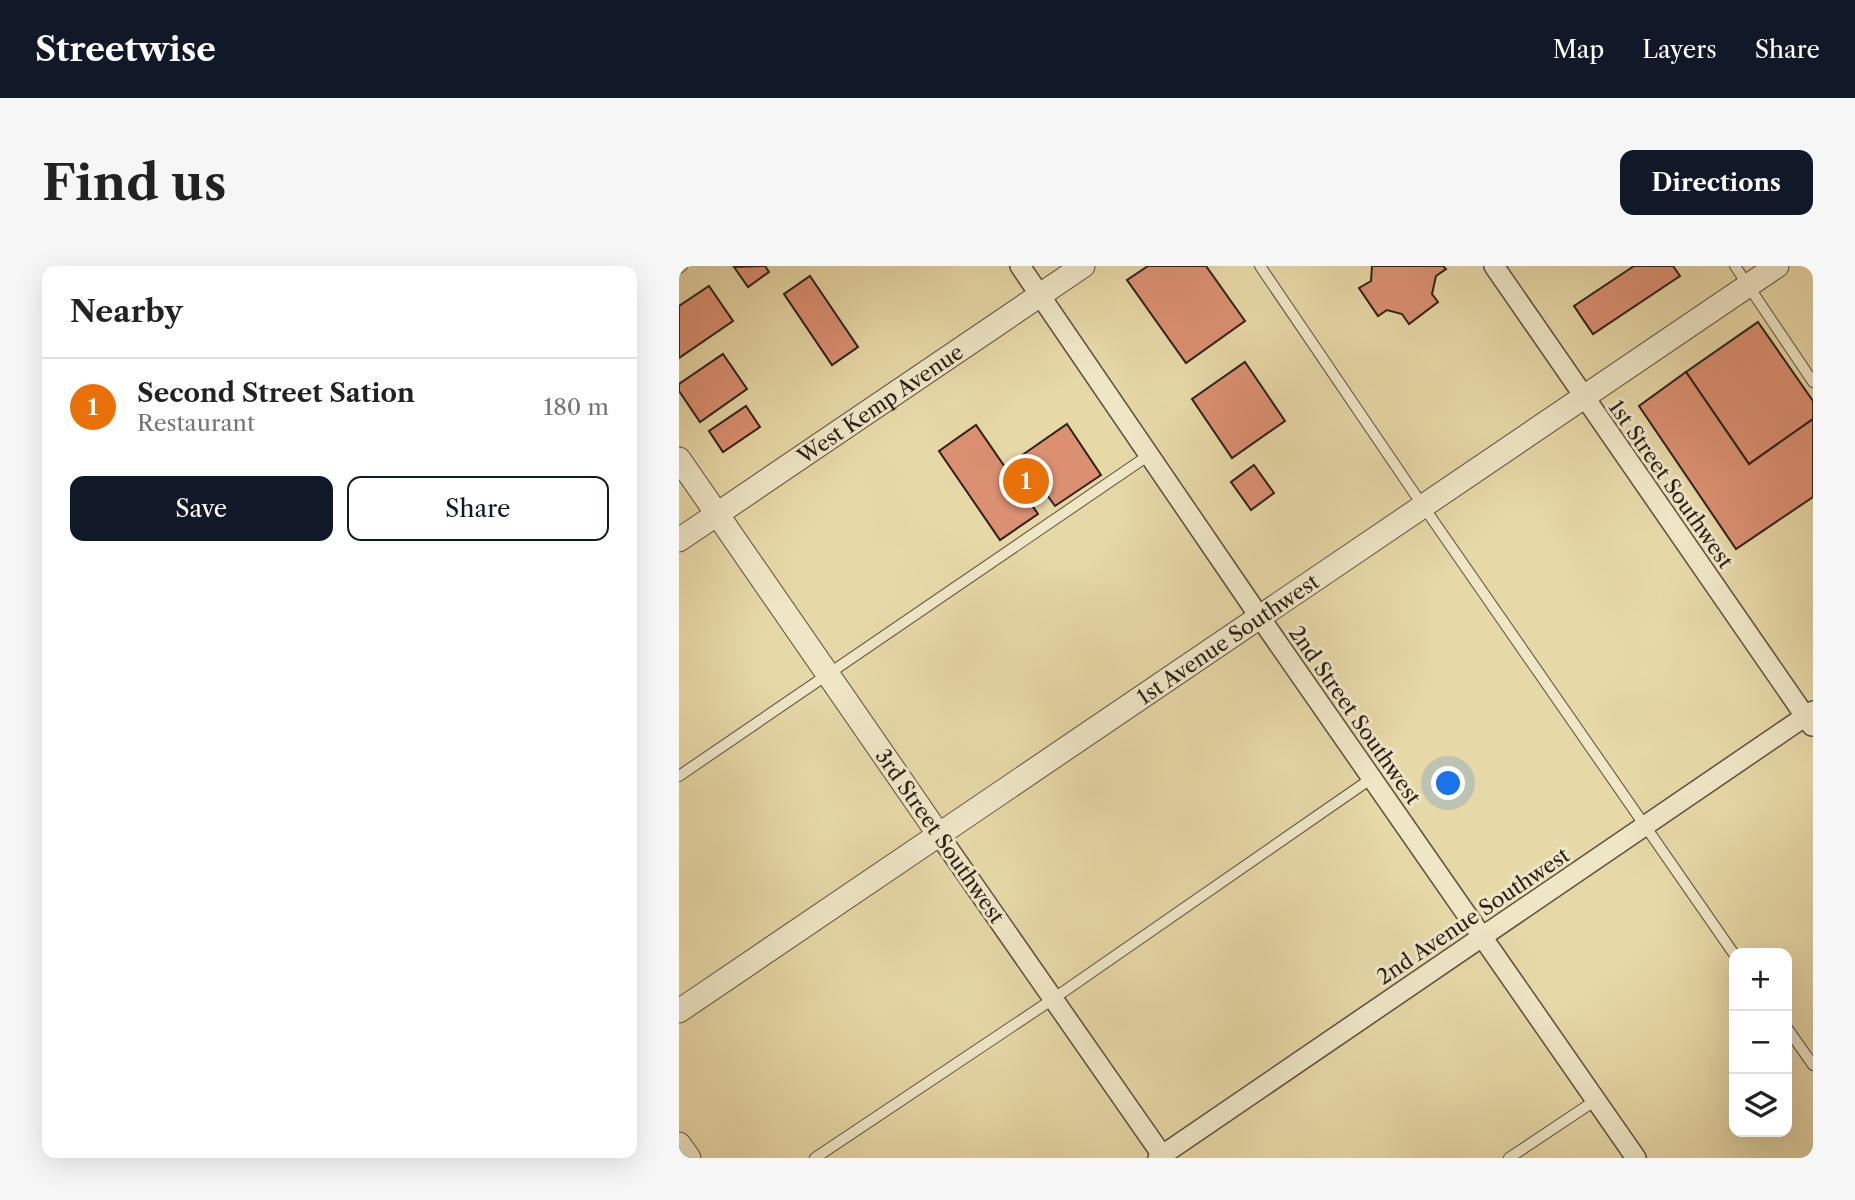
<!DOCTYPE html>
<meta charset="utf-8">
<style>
body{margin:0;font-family:"Libre Caslon Text",serif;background:#f6f6f6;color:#222}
.controls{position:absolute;right:21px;bottom:21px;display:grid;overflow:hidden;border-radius:14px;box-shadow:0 7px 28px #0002}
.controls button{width:63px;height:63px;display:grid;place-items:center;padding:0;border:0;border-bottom:2px solid #e0e0e0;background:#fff;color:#222;font:35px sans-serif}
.you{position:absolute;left:770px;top:518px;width:24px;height:24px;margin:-18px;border:5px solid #fff;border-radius:50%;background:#1a73e8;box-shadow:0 0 0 10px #1a73e833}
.badge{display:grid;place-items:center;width:46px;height:46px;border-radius:50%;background:#111827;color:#fff;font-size:23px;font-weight:700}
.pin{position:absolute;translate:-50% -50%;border:4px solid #fff;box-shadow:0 2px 7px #0006}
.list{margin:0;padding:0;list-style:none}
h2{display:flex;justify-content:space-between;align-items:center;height:91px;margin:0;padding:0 28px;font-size:30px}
h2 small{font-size:23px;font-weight:400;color:#767676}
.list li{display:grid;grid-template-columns:46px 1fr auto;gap:21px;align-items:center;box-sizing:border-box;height:98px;padding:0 28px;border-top:2px solid #e0e0e0}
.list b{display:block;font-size:26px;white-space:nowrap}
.list p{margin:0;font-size:23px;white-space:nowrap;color:#767676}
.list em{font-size:23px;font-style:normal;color:#767676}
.actions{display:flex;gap:14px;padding:21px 28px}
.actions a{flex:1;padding:16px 0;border:2px solid #111827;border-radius:14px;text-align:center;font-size:24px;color:#111827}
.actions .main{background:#111827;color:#fff}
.icon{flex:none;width:38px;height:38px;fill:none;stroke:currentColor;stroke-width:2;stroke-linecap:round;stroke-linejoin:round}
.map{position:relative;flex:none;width:1134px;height:892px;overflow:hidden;border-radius:14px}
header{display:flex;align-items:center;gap:42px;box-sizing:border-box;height:98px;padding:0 35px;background:#111827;color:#fff}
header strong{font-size:33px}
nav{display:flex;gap:38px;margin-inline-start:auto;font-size:24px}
.intro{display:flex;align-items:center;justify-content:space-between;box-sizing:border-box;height:168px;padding:0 42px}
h1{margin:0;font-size:49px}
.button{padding:18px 32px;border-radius:14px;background:#111827;color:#fff;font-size:24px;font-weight:700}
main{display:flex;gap:42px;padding:0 42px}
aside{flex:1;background:#fff;border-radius:14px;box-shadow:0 7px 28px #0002}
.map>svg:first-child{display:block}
.building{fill:#db9072;stroke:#2d2019;stroke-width:2}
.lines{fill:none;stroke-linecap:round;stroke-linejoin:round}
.service-casing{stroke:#5c4e3c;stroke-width:12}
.minor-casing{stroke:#5c4e3c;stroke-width:22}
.tertiary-casing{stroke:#5c4e3c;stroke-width:25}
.service{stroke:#efe6c6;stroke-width:10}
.minor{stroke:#efe6c6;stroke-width:19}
.tertiary{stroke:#efe6c6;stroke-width:23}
.labels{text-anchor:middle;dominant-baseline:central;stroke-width:6;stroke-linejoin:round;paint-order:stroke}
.street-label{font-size:21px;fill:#2d2019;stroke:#efe6c6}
</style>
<header>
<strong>Streetwise</strong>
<nav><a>Map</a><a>Layers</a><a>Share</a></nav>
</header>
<div class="intro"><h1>Find us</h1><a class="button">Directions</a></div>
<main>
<aside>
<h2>Nearby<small></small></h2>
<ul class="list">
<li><span class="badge" style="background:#e8710a">1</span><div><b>Second Street Sation</b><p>Restaurant</p></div><em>180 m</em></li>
</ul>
<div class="actions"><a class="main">Save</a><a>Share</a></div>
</aside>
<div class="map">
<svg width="1134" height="892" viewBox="0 0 1134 892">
<rect width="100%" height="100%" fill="#e7d8a7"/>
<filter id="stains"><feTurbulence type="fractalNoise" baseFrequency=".00286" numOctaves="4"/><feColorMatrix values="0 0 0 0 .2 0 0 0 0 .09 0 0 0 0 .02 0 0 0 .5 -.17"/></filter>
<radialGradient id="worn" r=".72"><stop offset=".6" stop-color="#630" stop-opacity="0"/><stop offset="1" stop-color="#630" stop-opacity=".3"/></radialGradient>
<g class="building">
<path d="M 86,0 L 90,6 L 69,21 L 55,1 Z"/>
<path d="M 469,0 L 527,0 L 566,55 L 507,97 L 448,14 Z"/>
<path d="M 693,0 L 764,0 L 767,3 L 757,10 L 753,28 L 759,36 L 730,58 L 723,48 L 708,44 L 699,50 L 680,22 L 692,15 Z"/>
<path d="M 955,0 L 994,0 L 1001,10 L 914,68 L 895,40 Z"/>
<path d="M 131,10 L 179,81 L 153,99 L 105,28 Z"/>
<path d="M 30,20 L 54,55 L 0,92 L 0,40 Z"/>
<path d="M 1079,56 L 1134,135 L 1134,153 L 1070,198 L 1007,106 Z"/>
<path d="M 44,88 L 68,123 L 21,156 L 0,125 L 0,118 Z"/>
<path d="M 566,96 L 606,155 L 553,192 L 513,133 Z"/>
<path d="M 1007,106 L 1070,198 L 1134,153 L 1134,231 L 1057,283 L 960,140 Z"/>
<path d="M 67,140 L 81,161 L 44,186 L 30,165 Z"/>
<path d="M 388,158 L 422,209 L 376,240 L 363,222 L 348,232 L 359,248 L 321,274 L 260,185 L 297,159 L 326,201 Z"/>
<path d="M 575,199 L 595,227 L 572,244 L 552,216 Z"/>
</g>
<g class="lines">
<defs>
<g id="service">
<path d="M 581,0 L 744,240 L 1055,688"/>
<path d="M 1056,0 L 1134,116"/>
<path d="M 0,2 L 3,0"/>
<path d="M 0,510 L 470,189"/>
<path d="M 1108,762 L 1134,799"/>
<path d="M 136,892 L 374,733 L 693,512"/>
<path d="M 830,892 L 917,834"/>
</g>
<g id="minor">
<path d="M 341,0 L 580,350 L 957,892"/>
<path d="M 815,0 L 1133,460"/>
<path d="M 260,569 L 485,892"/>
<path d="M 479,892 L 1134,445"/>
</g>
<g id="tertiary">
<path d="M 0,193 L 260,569"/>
<path id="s1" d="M 0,274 L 404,0"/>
<path id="s2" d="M 0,745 L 1098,0"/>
<path d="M 0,878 L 10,892"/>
</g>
</defs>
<use href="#service" class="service-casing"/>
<use href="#minor" class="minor-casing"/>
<use href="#tertiary" class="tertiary-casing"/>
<use href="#service" class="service"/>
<use href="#minor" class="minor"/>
<use href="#tertiary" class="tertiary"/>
</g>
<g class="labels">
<g class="street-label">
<text stroke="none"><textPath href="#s1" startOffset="243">West Kemp Avenue</textPath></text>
<text transform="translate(992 218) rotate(55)">1st Street Southwest</text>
<text stroke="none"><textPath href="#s2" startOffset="663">1st Avenue Southwest</textPath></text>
<text transform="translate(676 449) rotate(55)">2nd Street Southwest</text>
<text transform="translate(261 570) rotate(55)">3rd Street Southwest</text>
<text transform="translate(794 650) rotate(-34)">2nd Avenue Southwest</text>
</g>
</g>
<rect width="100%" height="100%" filter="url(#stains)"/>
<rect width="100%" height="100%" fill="url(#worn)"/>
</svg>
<div class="controls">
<button>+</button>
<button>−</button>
<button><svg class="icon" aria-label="layers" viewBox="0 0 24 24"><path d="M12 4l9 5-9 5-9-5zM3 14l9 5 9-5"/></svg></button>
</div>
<div class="you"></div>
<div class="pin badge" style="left:347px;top:215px;background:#e8710a">1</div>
</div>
</main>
